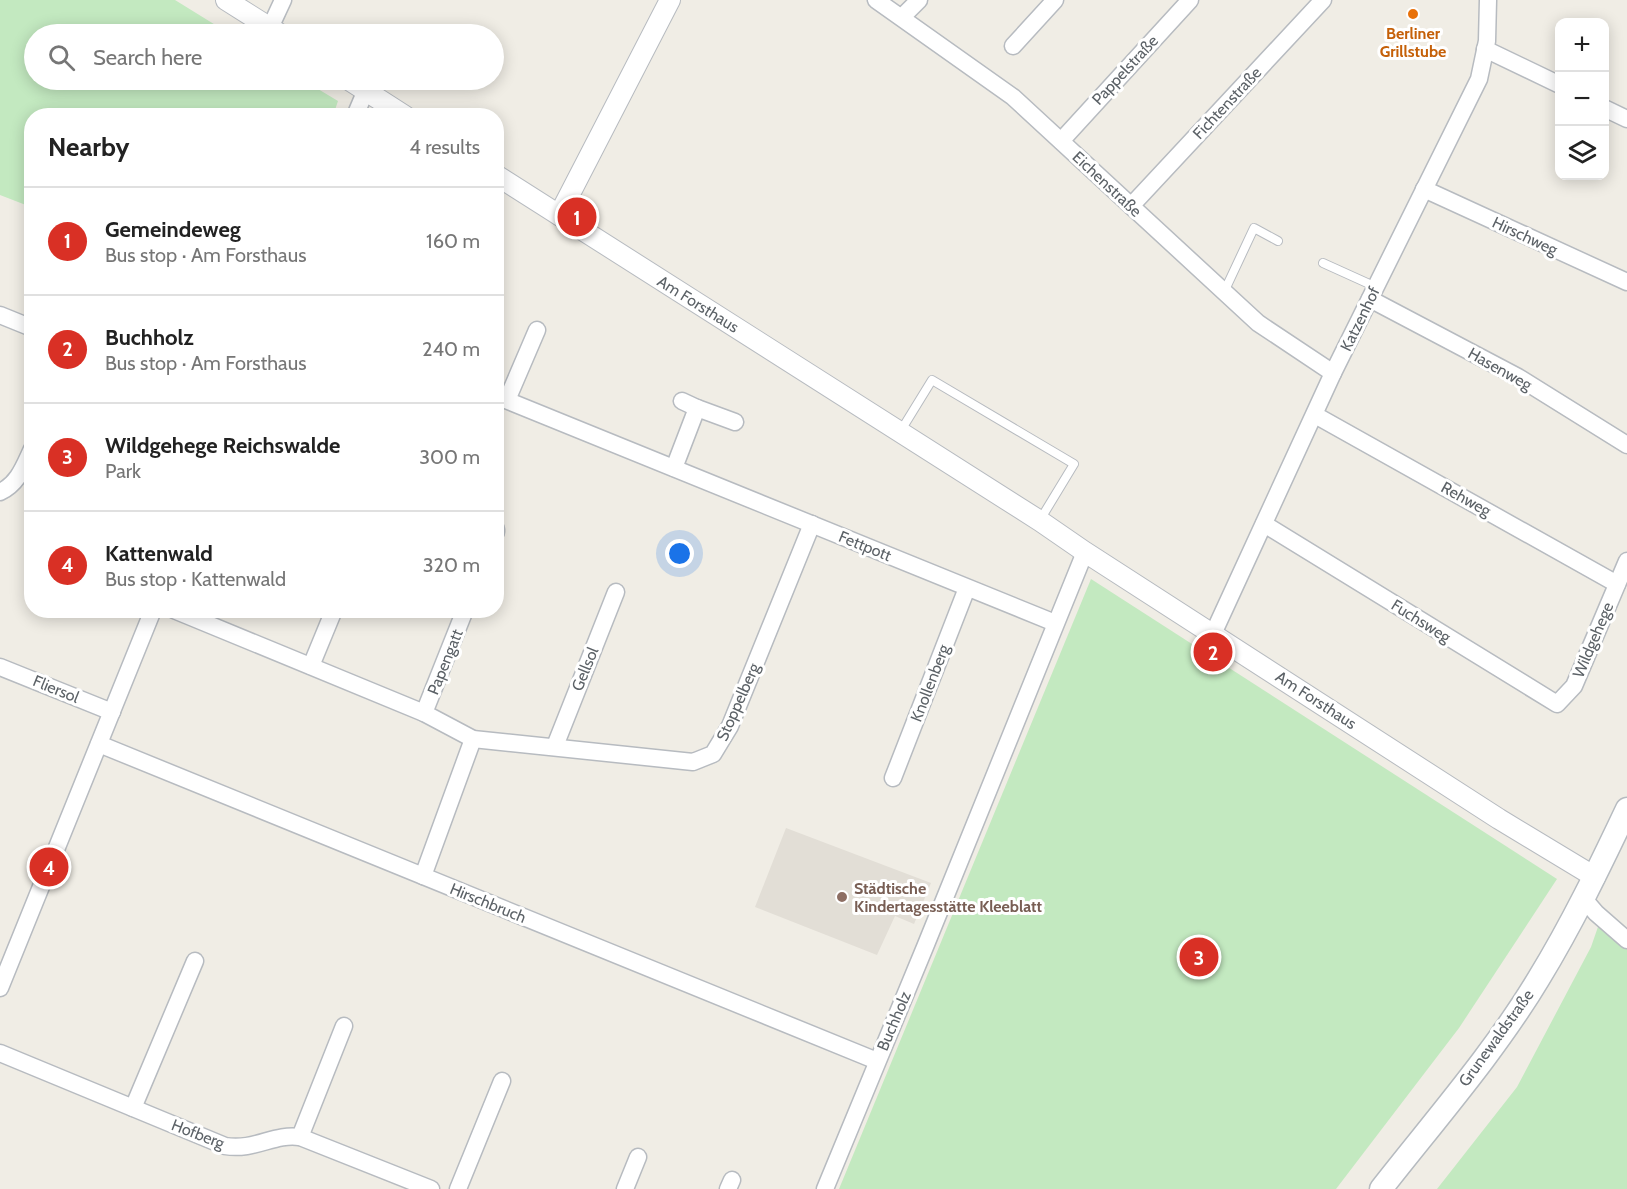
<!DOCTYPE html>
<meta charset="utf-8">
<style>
body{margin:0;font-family:Cabin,sans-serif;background:#f6f6f6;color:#222}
.controls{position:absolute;right:18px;top:18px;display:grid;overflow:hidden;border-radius:12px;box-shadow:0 3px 15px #0003}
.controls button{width:54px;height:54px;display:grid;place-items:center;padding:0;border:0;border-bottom:2px solid #e0e0e0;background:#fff;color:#222;font:30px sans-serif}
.you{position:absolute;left:680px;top:554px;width:21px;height:21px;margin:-15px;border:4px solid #fff;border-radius:50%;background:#1a73e8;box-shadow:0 0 0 9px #1a73e833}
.badge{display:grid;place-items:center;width:39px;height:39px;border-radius:50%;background:#d93025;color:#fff;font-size:20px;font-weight:700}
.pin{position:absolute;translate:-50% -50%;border:3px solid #fff;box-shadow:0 2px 6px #0006}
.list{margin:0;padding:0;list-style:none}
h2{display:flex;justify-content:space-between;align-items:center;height:78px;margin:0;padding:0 24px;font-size:26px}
h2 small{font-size:20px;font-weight:400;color:#767676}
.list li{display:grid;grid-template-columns:39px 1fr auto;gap:18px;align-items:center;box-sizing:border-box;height:108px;padding:0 24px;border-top:2px solid #e0e0e0}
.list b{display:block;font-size:22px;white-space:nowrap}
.list p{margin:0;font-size:20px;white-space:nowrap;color:#767676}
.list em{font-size:20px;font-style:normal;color:#767676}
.icon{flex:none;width:33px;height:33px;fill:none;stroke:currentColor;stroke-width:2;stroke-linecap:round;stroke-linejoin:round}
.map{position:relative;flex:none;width:1627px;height:1189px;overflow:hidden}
.search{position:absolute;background:#fff;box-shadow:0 3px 15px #0003;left:24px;top:24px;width:480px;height:66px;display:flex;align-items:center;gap:15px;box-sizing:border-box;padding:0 21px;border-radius:33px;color:#767676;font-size:22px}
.panel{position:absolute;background:#fff;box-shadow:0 3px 15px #0003;left:24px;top:108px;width:480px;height:510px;border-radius:24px}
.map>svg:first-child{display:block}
.education{fill:#e2ded6}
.green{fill:#c3e9c0}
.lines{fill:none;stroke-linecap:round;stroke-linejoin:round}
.service-casing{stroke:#b7bbc0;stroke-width:10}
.minor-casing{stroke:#b7bbc0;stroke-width:19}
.tertiary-casing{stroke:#b7bbc0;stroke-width:22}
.secondary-casing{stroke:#b6bbc0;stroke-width:25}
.service{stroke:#fff;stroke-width:8}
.minor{stroke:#fff;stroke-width:16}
.tertiary{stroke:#fff;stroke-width:20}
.secondary{stroke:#fff;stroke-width:22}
.food-dot{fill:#e8710a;stroke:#fff;stroke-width:2}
.education-dot{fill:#8d6e63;stroke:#fff;stroke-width:2}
.labels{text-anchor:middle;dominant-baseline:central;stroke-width:6;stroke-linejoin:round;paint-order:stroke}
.food-label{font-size:16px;font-weight:bold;fill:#c56008;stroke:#fff}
.street-label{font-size:16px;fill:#5c6267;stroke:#fff}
.education-label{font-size:16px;font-weight:bold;fill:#785e54;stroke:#fff;text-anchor:start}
</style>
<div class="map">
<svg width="1627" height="1189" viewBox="0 0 1627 1189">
<rect width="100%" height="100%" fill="#f0ede5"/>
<path class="education" d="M 786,828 L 931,883 L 914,924 L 895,916 L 877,955 L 755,907 Z"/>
<g class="green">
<path d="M 0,0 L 175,0 L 230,34 L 34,34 L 34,80 L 303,80 L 338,101 L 333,116 L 32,116 L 31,207 L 0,195 Z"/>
<path d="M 1091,579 L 1557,879 L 1459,1028 L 1336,1189 L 839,1189 Z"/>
<path d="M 1599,924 L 1627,948 L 1627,1189 L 1437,1189 L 1517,1087 L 1591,947 Z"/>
</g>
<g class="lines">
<defs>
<g id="service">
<path d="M 1323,263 L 1376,287"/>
<path d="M 1224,292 L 1254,228 L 1278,241"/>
<path d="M 900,432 L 932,380 L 1074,464 L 1040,520"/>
</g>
<g id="minor">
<path d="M 876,0 L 1013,97 L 1258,323 L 1333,373"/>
<path d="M 902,17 L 919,0"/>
<path d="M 270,28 L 283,0"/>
<path d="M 1013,46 L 1055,0"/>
<path d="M 1485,49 L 1560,85"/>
<path d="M 1604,108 L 1627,119"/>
<path d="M 355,116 L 366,90"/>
<path d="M 1061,141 L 1190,0"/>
<path d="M 1424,189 L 1627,282"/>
<path d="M 1131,206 L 1323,0"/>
<path d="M 1370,299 L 1518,377 L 1627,445"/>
<path d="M 0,315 L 32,328"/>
<path d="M 496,396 L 1055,623"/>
<path d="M 507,400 L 537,330"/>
<path d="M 682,401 L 697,408"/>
<path d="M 1315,415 L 1617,584"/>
<path d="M 674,468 L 697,408 L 735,422"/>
<path d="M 0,492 C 18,484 24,466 32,449"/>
<path d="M 1264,524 L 1557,704 L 1574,686 L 1627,561"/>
<path d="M 496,529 L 496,532"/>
<path d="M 174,610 L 424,713 L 473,739 L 693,762 L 713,754 L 730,726 L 812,524"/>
<path d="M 1213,634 L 1333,373 L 1479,79 L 1487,41 L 1488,0"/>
<path d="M 311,666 L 334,610"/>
<path d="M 0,667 L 112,712"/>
<path d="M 424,713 L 465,610"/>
<path d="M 99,744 L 877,1061"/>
<path d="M 555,746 L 616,592"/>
<path d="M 893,778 L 967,588"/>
<path d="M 423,876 L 473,739"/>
<path d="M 1584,899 L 1596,913 L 1627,940"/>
<path d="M 0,988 L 153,610"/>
<path d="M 0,1053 L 225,1146 C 255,1151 274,1133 300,1137 L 431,1189"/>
<path d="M 133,1108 L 195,961"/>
<path d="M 300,1137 L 344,1026"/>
<path d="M 458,1189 L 502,1081"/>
<path d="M 625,1189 L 638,1157"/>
<path d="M 728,1189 L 732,1180"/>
<path d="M 825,1189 L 925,947 L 1085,552"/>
</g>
<g id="tertiary">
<path d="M 226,0 L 280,34"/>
<path d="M 349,80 L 405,116"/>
<path d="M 496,175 L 1040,521 L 1085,552 L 1499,819 L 1595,877"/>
<path d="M 559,215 L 670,0"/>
</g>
<path id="secondary" d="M 1381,1189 C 1435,1120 1494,1053 1539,978 C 1572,924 1600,866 1627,809"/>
</defs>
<use href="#service" class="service-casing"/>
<use href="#minor" class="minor-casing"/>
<use href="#tertiary" class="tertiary-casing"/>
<use href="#secondary" class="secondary-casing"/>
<use href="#service" class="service"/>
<use href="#minor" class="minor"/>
<use href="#tertiary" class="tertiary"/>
<use href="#secondary" class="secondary"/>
</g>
<circle class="food-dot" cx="1413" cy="14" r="6"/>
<circle class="education-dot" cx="842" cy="897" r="6"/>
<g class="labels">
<g class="food-label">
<text x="1413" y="33">Berliner<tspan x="1413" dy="18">Grillstube</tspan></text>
</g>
<g class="street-label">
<text transform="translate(1125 70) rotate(-47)">Pappelstraße</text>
<text transform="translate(1227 103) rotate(-47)">Fichtenstraße</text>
<text transform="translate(1107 184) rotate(43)">Eichenstraße</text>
<text transform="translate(1525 236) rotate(25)">Hirschweg</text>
<text transform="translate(698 304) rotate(32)">Am Forsthaus</text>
<text transform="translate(1360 319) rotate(-64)">Katzenhof</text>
<text transform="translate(1500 369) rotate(29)">Hasenweg</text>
<text transform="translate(1466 499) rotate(29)">Rehweg</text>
<text transform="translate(865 546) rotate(22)">Fettpott</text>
<text transform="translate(1421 621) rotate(32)">Fuchsweg</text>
<text transform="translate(1593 640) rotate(-67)">Wildgehege</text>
<text transform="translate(445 662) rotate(-68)">Papengatt</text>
<text transform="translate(585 669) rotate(-68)">Gellsol</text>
<text transform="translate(930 683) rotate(-69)">Knollenberg</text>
<text transform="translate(56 689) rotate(22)">Fliersol</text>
<text transform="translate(1316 700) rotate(33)">Am Forsthaus</text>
<text transform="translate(738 702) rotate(-66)">Stoppelberg</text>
<text transform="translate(488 903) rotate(22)">Hirschbruch</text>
<text transform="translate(894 1021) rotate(-67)">Buchholz</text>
<text transform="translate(1496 1038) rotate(-54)">Grunewaldstraße</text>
<text transform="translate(198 1134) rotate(21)">Hofberg</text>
</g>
<g class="education-label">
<text x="854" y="888">Städtische<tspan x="854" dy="18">Kindertagesstätte Kleeblatt</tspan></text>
</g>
</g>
</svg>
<div class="controls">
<button>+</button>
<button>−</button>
<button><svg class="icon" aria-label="layers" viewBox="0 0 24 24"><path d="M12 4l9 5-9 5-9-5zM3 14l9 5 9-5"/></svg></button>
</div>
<div class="you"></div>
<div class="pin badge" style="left:577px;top:217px">1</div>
<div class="pin badge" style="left:1213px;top:652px">2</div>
<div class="pin badge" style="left:1199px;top:957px">3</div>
<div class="pin badge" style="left:49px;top:867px">4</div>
<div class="search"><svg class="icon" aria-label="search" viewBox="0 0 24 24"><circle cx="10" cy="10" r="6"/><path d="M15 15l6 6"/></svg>Search here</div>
<section class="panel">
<h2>Nearby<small>4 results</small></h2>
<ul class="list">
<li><span class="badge">1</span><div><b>Gemeindeweg</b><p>Bus stop · Am Forsthaus</p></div><em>160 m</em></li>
<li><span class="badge">2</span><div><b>Buchholz</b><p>Bus stop · Am Forsthaus</p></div><em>240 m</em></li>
<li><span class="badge">3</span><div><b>Wildgehege Reichswalde</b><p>Park</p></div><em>300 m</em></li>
<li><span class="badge">4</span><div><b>Kattenwald</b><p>Bus stop · Kattenwald</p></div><em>320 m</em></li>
</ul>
</section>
</div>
